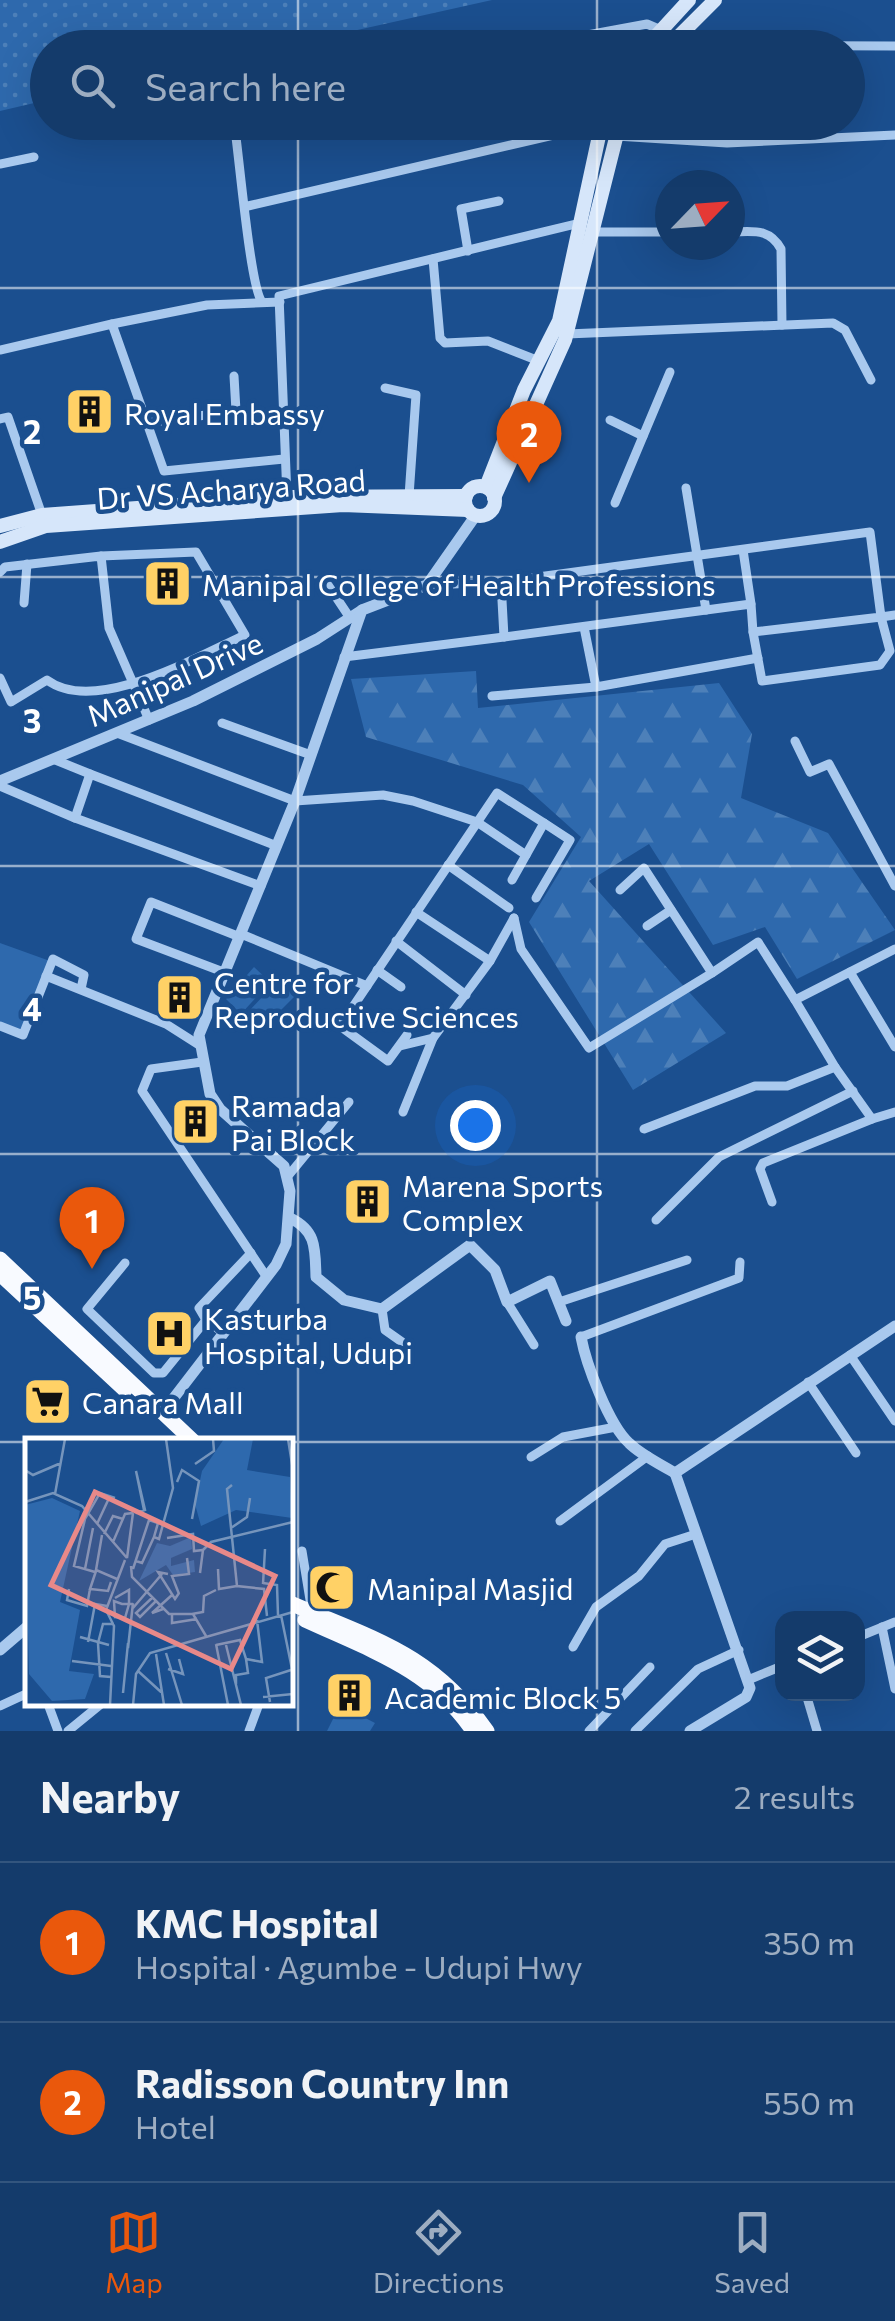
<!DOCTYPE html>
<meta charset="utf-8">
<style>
body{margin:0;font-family:Commissioner,sans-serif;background:#1d4271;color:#f1f3f6}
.controls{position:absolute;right:30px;bottom:30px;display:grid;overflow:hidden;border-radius:20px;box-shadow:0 10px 40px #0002}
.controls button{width:90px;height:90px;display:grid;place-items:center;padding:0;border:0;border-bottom:2px solid #33557e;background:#143b6b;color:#f1f3f6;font:50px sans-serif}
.compass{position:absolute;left:655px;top:170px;width:90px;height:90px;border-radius:50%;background:#143b6b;box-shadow:0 10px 40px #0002;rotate:65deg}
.you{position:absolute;left:475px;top:1125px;width:35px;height:35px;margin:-25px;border:8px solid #fff;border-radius:50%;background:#1a73e8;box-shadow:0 0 0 15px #1a73e833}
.badge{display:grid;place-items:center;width:65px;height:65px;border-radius:50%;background:#ea580c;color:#fff;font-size:32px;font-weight:700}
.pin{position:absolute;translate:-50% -82px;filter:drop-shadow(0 2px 5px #0008)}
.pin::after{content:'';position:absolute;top:52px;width:35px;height:30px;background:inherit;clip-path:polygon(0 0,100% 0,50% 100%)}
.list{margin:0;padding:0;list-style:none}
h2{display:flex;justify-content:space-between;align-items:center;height:130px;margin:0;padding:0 40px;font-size:42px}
h2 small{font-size:32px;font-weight:400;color:#9dadc1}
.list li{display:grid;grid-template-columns:65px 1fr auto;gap:30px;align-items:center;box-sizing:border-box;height:160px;padding:0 40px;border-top:2px solid #33557e}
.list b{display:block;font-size:38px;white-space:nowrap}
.list p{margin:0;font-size:32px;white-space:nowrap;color:#9dadc1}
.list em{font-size:32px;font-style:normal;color:#9dadc1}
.icon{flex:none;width:55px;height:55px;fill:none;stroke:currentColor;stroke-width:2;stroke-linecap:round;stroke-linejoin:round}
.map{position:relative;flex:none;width:895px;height:1731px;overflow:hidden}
.search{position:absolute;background:#143b6b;box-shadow:0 10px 40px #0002;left:30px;right:30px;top:30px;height:110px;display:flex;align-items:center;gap:25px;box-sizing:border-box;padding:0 35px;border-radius:55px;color:#9dadc1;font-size:38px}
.sheet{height:450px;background:#143b6b}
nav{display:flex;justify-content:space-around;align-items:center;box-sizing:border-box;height:140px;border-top:2px solid #33557e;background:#143b6b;font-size:28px;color:#9dadc1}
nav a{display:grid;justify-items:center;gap:5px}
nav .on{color:#ea580c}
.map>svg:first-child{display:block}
.grass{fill:url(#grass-dots)}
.forest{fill:url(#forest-firs)}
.green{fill:#2e69ad}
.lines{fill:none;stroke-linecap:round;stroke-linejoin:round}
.minor{stroke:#a9c9ee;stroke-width:9}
.tertiary{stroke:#a9c9ee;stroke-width:11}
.secondary{stroke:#d6e6fa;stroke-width:14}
.trunk{stroke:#f8faff;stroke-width:15}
.grid{fill:none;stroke:#fff;stroke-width:2.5;stroke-opacity:0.55}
.labels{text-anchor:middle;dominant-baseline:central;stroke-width:9;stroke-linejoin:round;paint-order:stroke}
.poi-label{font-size:30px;fill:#fff;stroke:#1b4f8f;text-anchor:start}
.street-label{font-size:30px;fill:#fff;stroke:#1b4f8f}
.inset-road{fill:none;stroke:#7695bc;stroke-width:2.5}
.view{fill:#e88989;fill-opacity:0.15;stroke:#e88989;stroke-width:5}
.inset-edge{fill:none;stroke:#fff;stroke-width:5}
.grid-label{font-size:32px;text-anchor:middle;font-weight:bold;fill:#fff;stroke:#1b4f8f;stroke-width:9;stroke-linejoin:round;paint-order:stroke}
</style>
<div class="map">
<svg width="895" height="1731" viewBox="0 0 895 1731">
<defs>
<pattern id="grass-dots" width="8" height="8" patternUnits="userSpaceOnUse" patternTransform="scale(2.5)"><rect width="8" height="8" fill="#2e69ad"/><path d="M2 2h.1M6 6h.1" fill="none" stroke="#4d80b9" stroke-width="1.8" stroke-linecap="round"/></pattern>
<pattern id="forest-firs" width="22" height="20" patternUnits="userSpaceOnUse" patternTransform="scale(2.5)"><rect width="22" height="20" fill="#2e69ad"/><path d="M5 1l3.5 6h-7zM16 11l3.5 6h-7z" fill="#4d80b9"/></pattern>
</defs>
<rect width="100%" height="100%" fill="#1b4f8f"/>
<path class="grass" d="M 0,0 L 492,0 L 281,47 L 48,48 L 47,100 L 0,111 Z"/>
<path class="forest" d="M 476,671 L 478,708 L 719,683 L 752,734 L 741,798 L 828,833 L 895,930 L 797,979 L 765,927 L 713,945 L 649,844 L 589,881 L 726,1033 L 633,1090 L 529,922 L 581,837 L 523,785 L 366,737 L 351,679 Z"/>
<g class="green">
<path d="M 0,943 L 50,961 L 22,1034 L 0,1026 Z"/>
<path d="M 254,967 L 270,982 L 241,1014 L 226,999 Z"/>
<path d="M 278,980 L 295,996 L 266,1025 L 250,1010 Z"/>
<path d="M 340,1705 L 375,1723 L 370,1731 L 327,1731 Z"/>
</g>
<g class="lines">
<g class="minor">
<path d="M 517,48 L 647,24 L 661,30 L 669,45 L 895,46"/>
<path d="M 234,122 C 239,153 250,287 262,302"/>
<path d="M 616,136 L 727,143 L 895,135"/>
<path d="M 0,164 L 34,157"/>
<path d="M 248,206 L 601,124"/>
<path d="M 590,232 L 670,232"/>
<path d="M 730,232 C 752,232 769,227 781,249 L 782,325"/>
<path d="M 468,251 L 461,209 L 499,201"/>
<path d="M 433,259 L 440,338 L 445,343 L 488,341 L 539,361"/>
<path d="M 280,302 L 207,305 L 112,324 L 164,471 L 284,459"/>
<path d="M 567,334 L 833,323 L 845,330 L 871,380"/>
<path d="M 0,350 L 112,324"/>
<path d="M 385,388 L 416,395 L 409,496"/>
<path d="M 0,419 L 8,417 L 42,515"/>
<path d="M 610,420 L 643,436"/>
<path d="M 146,423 L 236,411 L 234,376"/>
<path d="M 686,488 L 706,610"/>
<path d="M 287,497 L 279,296 L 580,223"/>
<path d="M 615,503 L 670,372"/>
<path d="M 743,550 L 751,604"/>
<path d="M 0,572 L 5,567 L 101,556 L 109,628 L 149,720"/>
<path d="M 501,582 L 504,637 L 751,604 L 753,632"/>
<path d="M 328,585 L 348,615"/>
<path d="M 427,585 L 501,582 L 870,532 L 881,617 L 753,632 L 762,681 L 880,665 L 890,651 L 881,617 L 895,615"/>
<path d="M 24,603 L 27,564"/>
<path d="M 344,657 L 504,637"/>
<path d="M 0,678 L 11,702 L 47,680 C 95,716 198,656 245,635 L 196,552 L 101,556"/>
<path d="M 596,687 L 758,658"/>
<path d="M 492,696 L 596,687 L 584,627"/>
<path d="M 222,723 L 311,755"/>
<path d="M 117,733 L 295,801 L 383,795 L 413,801 L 477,822 L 526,855"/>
<path d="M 795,741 L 810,772 L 829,764 L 895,886"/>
<path d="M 53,759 L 90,774"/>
<path d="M 0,786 L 75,818"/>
<path d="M 448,865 L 509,908"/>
<path d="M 261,886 L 75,818 L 90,774 L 277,846"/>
<path d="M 620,890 L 644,868 L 712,973 L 758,942 L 795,1000"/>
<path d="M 536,898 L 570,840 L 544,823"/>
<path d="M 416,912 L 490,961"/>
<path d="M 514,918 L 521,949 L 589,1048 L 712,973"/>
<path d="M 647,926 L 671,910"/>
<path d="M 241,934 L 367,986"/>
<path d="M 396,941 L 466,995"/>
<path d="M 377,970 L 401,987"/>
<path d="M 850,972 L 895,1047"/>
<path d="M 226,973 L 136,939 L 151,902 L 240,937"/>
<path d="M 46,976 L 166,1024 L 199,1045"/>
<path d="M 0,1026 L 23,1035 L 53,959 L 84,975 L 81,989"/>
<path d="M 407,1035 L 388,1061 L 340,1026 L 497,793 L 544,823 L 512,880"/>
<path d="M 400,1046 L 433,1038 L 490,961 L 514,918"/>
<path d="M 202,1062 L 151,1069 L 142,1091 L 266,1276"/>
<path d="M 835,1067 L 872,1119 L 895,1112"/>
<path d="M 403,1112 L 433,1038"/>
<path d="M 644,1129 L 755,1086 L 787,1086 L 835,1067 L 795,1000 L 895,949"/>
<path d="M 288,1176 L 349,1102"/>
<path d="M 772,1202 L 760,1169 L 763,1163 L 872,1119"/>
<path d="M 656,1220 L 719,1157 L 853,1091"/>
<path d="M 125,1263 L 87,1309 L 154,1373 L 163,1373 L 206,1320 L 222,1332"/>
<path d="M 507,1302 L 534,1345"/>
<path d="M 559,1302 L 687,1260"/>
<path d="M 382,1309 L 385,1330 L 402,1342"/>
<path d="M 206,1320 L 199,1308 L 251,1253"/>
<path d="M 581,1337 L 739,1278 L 740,1262"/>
<path d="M 850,1355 L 895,1421"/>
<path d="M 808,1382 L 856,1453"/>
<path d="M 531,1457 L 563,1437 L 616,1427"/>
<path d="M 560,1521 L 648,1456"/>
<path d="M 302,1551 L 312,1612"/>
<path d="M 882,1627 L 895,1689"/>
<path d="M 858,1637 L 895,1622"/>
<path d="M 573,1647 L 596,1607 L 639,1576 L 665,1544 L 696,1534"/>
<path d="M 748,1680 L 782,1666"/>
<path d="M 806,1694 L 817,1731"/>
<path d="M 48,1704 L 58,1731"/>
<path d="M 0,1706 L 28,1693"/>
<path d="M 68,1731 L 101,1704"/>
<path d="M 249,1731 L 259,1704"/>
<path d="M 589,1731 L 650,1667"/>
<path d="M 635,1731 L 698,1669 L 739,1650"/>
</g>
<g class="tertiary">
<path d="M 0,781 L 193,701 L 317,639 L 362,610"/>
<path d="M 290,1218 C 317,1231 315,1249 316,1277 L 344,1300 L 382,1309 L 470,1245 L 495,1270 L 507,1302 L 550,1281 L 566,1321"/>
<path d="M 581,1337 C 586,1364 609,1425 629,1443 C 641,1455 660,1464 675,1473"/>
<path d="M 163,1412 L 276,1265 L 286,1244 L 290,1191 L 284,1166 L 220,1109 L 210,1094 L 199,1035 L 295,801 L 362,610 L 427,585 L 476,515"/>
<path d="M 0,1650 L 28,1626"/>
<path d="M 690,1731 L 746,1697 L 750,1688 L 675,1473 L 895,1326"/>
</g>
<g class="secondary">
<path d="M 645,48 L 689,0"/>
<path d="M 667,48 L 715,0"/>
<circle cx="480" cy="501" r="15"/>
<path d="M 486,487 L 524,390 L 559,321 L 602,122"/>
<path d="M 494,498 L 565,340 L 620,122"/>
<path d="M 0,526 L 42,515 L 287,497 L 466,496"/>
<path d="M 0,542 L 46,526 L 343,505 L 468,510"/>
</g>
<g class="trunk">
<path d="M 0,1259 L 193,1441"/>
<path d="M 0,1274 L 125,1390"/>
<path d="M 290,1603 C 374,1639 432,1653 487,1731"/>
<path d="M 305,1620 C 370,1650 432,1670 473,1731"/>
</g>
</g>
<path class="grid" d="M 298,0 L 298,48M 597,0 L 597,48M 298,122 L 298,1731M 597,122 L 597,1731M 0,288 L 895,288M 0,577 L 895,577M 0,866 L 895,866M 0,1154 L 895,1154M 0,1442 L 28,1442M 290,1442 L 895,1442"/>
<defs>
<symbol id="building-square" viewBox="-11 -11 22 22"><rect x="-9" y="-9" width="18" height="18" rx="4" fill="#ffd166" stroke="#1b4f8f"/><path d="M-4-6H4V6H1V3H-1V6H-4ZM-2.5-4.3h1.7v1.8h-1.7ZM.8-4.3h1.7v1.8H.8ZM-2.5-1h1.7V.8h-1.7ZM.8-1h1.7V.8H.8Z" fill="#111"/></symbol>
<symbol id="hospital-square" viewBox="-11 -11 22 22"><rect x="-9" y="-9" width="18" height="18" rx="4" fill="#ffd166" stroke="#1b4f8f"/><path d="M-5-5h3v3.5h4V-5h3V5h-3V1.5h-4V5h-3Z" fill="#111"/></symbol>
<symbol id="supermarket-square" viewBox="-11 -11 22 22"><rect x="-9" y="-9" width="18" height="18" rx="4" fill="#ffd166" stroke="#1b4f8f"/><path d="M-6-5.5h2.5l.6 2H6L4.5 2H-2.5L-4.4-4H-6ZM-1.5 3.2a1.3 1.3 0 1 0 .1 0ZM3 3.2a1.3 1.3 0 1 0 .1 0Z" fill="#111"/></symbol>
<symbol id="mosque-square" viewBox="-11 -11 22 22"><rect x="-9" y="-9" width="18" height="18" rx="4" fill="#ffd166" stroke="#1b4f8f"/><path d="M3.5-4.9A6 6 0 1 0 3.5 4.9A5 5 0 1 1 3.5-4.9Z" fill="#111"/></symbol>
</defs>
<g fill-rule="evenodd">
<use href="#building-square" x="62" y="384" width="55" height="55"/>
<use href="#building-square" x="140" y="556" width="55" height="55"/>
<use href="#building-square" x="152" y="970" width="55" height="55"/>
<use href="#building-square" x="168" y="1094" width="55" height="55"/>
<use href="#building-square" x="340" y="1174" width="55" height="55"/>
<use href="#hospital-square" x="142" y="1306" width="55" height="55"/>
<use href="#supermarket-square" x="20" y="1374" width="55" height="55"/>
<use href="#mosque-square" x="304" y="1560" width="55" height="55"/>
<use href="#building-square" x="322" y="1668" width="55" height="55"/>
</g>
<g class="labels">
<g class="poi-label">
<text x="124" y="412">Royal Embassy</text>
<text x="202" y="583">Manipal College of Health Professions</text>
<text x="214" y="981">Centre for<tspan x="214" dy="34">Reproductive Sciences</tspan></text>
<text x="231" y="1104">Ramada<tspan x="231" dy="34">Pai Block</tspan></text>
<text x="402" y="1184">Marena Sports<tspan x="402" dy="34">Complex</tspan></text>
<text x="204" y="1317">Kasturba<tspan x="204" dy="34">Hospital, Udupi</tspan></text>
<text x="82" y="1401">Canara Mall</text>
<text x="367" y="1587">Manipal Masjid</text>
<text x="384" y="1696">Academic Block 5</text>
</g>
<g class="street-label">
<text transform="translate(231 488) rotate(-4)">Dr VS Acharya Road</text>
<text transform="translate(174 678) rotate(-24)">Manipal Drive</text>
</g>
</g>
<g transform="translate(25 1438)">
<rect width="268" height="268" fill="#1b4f8f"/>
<path d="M 27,60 L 55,73 L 35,164 L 55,172 L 44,233 L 69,236 L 60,261 L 27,263 L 4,236 L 0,67 Z" fill="#2e69ad"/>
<path d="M 199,1 L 228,1 L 222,32 L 265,39 L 267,80 L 211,72 L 176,88 L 170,66 L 177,33 ZM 166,99 L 167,111 L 146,120 L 146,128 L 169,122 L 170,134 L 148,137 L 141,127 L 114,143 L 132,105 L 145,108 Z" fill="#2e69ad"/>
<path class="inset-road" d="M 263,1 L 268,32M 170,26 L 189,13 L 188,1M 0,32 L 8,37 L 36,25M 152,44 L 157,32 L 174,43 L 167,81M 207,47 L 202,51 L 212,148 L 239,151 L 242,178M 30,56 L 40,1M 0,64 L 28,55 L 57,68 L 102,120M 110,74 L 119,72 L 111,33 L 120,72 L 111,75M 72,86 L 85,58M 206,90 L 222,79 L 225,60M 79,96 L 88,78 L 98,81M 77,97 L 71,132 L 92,141M 142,100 L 168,96 L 169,113 L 178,112 L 175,135M 88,104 L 100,76 L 108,75M 178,112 L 186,104 L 268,84M 102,120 L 108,75M 111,123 L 117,125 L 129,99M 106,128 L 107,139 L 144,176 L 168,176 L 181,198M 60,131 L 68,90M 108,131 L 124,82 L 133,85 L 129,99 L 134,101 L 148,50 L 141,1M 193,131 L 194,151 L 212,148M 71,133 L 65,151 L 83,153 L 86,144M 70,134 L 49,128 L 60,81 L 75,55 L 90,60M 143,136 L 133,134 L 150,161 L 154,155M 238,145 L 252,147 L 253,177M 238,146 L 240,111M 44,151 L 42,162 L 62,168 L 65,151M 154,156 L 147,138 L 164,136 L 162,120M 128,159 L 111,175 L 115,179 L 131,163M 90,160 L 104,152 L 104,166 L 100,180 L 90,179 L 89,163 L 97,166 L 108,166M 108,170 L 137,136M 138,171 L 127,175 L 147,157M 167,176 L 178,174 L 179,158 L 191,152M 147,177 L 147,185 L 172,181M 256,177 L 268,236M 55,199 L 84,207M 63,204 L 70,166 L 82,168M 191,206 L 203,267M 191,207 L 215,202 L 221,221 L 237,224 L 232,182M 201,207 L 216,267M 103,210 L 108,165M 141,215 L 157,267M 131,216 L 139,267M 47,223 L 86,228M 143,231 L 158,236 L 154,221M 113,233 L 136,254M 86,239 L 75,238 L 73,205 L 78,186 L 89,186M 211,246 L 211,237 L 223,235 L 221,221M 98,255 L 103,205M 238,259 L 268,256M 245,264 L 241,240 L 266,232M 85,267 L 89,188 L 81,172 L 100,122M 108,267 L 111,236 L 125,215 L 268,174"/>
<path class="view" d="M 70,54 L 250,138 L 206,231 L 26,147 Z"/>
<rect width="268" height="268" class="inset-edge"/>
</g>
<g class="grid-label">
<text x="32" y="444">2</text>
<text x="32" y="733">3</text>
<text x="32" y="1021">4</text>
<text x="32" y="1310">5</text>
</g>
</svg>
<div class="controls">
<button><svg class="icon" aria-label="layers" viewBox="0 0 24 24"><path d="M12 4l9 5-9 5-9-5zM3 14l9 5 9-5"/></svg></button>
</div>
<svg class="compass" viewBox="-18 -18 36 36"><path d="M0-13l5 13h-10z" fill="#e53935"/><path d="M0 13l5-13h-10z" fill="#9dadc1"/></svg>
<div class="you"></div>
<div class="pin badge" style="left:92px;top:1269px">1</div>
<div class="pin badge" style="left:529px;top:483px">2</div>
<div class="search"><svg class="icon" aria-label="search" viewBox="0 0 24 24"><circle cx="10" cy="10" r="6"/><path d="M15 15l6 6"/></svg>Search here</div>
</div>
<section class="sheet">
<h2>Nearby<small>2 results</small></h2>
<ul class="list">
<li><span class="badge">1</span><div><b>KMC Hospital</b><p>Hospital · Agumbe - Udupi Hwy</p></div><em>350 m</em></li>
<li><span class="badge">2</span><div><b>Radisson Country Inn</b><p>Hotel</p></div><em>550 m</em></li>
</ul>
</section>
<nav>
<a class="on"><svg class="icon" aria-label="map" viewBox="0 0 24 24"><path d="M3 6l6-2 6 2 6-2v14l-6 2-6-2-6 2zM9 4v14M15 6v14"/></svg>Map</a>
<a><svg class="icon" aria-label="directions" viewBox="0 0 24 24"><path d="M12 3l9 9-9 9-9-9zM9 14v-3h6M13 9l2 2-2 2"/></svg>Directions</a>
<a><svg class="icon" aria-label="saved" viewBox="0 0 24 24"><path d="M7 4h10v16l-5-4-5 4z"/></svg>Saved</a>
</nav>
